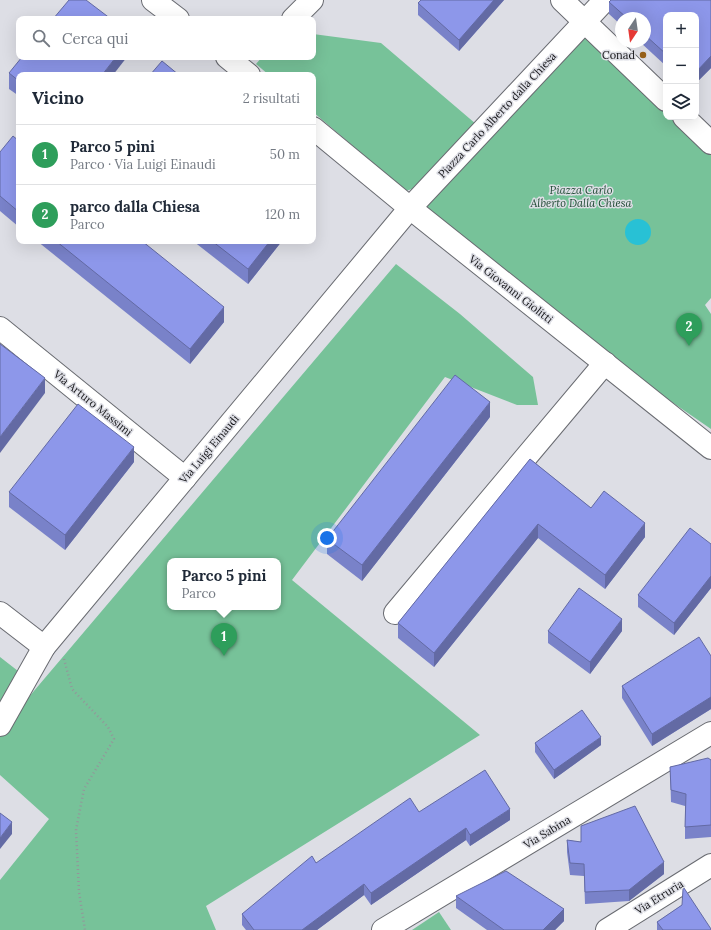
<!DOCTYPE html>
<html lang="it">
<meta charset="utf-8">
<style>
body{margin:0;font-family:Lora,serif;background:#f6f6f7;color:#1f2937}
.controls{position:absolute;right:12px;top:12px;display:grid;overflow:hidden;border-radius:8px;box-shadow:0 4px 16px #0002}
.controls button{width:36px;height:36px;display:grid;place-items:center;padding:0;border:0;border-bottom:1px solid #e0e1e3;background:#fff;color:#1f2937;font:20px sans-serif}
.compass{position:absolute;left:615px;top:12px;width:36px;height:36px;border-radius:50%;background:#fff;box-shadow:0 4px 16px #0002;rotate:193deg}
.you{position:absolute;left:327px;top:538px;width:14px;height:14px;margin:-10px;border:3px solid #fff;border-radius:50%;background:#1a73e8;box-shadow:0 0 0 6px #1a73e833}
.badge{display:grid;place-items:center;width:26px;height:26px;border-radius:50%;background:#2563eb;color:#fff;font-size:13px;font-weight:700}
.pin{position:absolute;translate:-50% -33px;filter:drop-shadow(0 1px 2px #0008)}
.pin::after{content:'';position:absolute;top:21px;width:14px;height:12px;background:inherit;clip-path:polygon(0 0,100% 0,50% 100%)}
.popup{position:absolute;left:167px;top:558px;width:114px;height:52px;box-sizing:border-box;display:grid;place-content:center;border-radius:8px;background:#fff;filter:drop-shadow(0 1px 3px #0005);font-size:13px;white-space:nowrap;color:#747a83}
.popup b{font-size:15px;color:#1f2937}
.popup::after{content:'';position:absolute;left:50%;top:100%;margin-left:-8px;border:8px solid transparent;border-top-color:#fff}
.list{margin:0;padding:0;list-style:none}
h2{display:flex;justify-content:space-between;align-items:center;height:52px;margin:0;padding:0 16px;font-size:17px}
h2 small{font-size:13px;font-weight:400;color:#747a83}
.list li{display:grid;grid-template-columns:26px 1fr auto;gap:12px;align-items:center;box-sizing:border-box;height:60px;padding:0 16px;border-top:1px solid #e0e1e3}
.list b{display:block;font-size:15px;white-space:nowrap}
.list p{margin:0;font-size:13px;white-space:nowrap;color:#747a83}
.list em{font-size:13px;font-style:normal;color:#747a83}
.icon{flex:none;width:22px;height:22px;fill:none;stroke:currentColor;stroke-width:2;stroke-linecap:round;stroke-linejoin:round}
.map{position:relative;flex:none;width:711px;height:930px;overflow:hidden}
.search{position:absolute;background:#fff;box-shadow:0 4px 16px #0002;left:16px;top:16px;width:300px;height:44px;display:flex;align-items:center;gap:10px;box-sizing:border-box;padding:0 14px;border-radius:8px;color:#747a83;font-size:15px}
.panel{position:absolute;background:#fff;box-shadow:0 4px 16px #0002;left:16px;top:72px;width:300px;height:172px;border-radius:8px}
.map>svg:first-child{display:block}
.green{fill:#77c299;fill-rule:evenodd}
.water{fill:#28c1d5}
.lines{fill:none;stroke-linecap:round;stroke-linejoin:round}
.minor-casing{stroke:#696b71;stroke-width:24}
.path{stroke:#94959a;stroke-width:2.5;stroke-dasharray:1 3;stroke-linecap:butt}
.minor{stroke:#fff;stroke-width:22}
.wall{fill:#7982c9}
.shaded-wall{fill:#636aa4}
.building{fill:#8d97ea;stroke:#636aa4}
.poi-dot{fill:#976019;stroke:#dddee5;stroke-width:1.5}
.labels{text-anchor:middle;dominant-baseline:central;stroke-width:3;stroke-linejoin:round;paint-order:stroke}
.poi-label{font-size:11px;fill:#151518;stroke:#dddee5;text-anchor:end}
.street-label{font-size:11px;fill:#151518;stroke:#dddee5}
.park-label{font-size:11px;font-style:italic;fill:#1f4933;stroke:#dddee5}
</style>
<div class="map">
<svg width="711" height="930" viewBox="0 0 711 930">
<rect width="100%" height="100%" fill="#dddee5"/>
<g class="green">
<path d="M 585,22 L 666,100 L 666,117 L 684,117 L 711,143 L 711,298 L 705,305 L 711,314 L 711,429 L 637,378 L 410,208 L 435,181 L 406,191 L 313,112 L 313,75 L 269,75 L 256,64 L 262,57 L 313,57 L 313,34 L 381,43 L 483,130 Z"/>
<path d="M 396,264 L 460,314 L 533,377 L 538,405 L 517,405 L 445,377 L 292,580 L 480,735 L 206,906 L 216,930 L 0,930 L 0,880 L 49,819 L 0,775 L 0,731 ZM 170,561 L 278,561 L 278,607 L 170,607 Z"/>
<path d="M 0,657 L 27,678 L 0,712 Z"/>
<path d="M 439,912 L 451,930 L 412,930 Z"/>
</g>
<circle class="water" cx="638" cy="232" r="13"/>
<g class="lines">
<defs>
<g id="minor">
<path d="M 153,0 L 178,19"/>
<path d="M 562,0 L 666,100"/>
<path d="M 293,19 L 312,0"/>
<path d="M 227,57 L 249,75"/>
<path d="M 684,117 L 711,143"/>
<path d="M 313,128 L 410,208 L 711,448"/>
<path d="M 0,328 L 185,478"/>
<path d="M 0,613 L 44,647 L 410,208 L 605,0"/>
<path d="M 395,613 L 605,363"/>
<path d="M 0,725 L 44,647"/>
<path d="M 383,930 L 711,733"/>
<path d="M 607,930 L 711,865"/>
</g>
</defs>
<use href="#minor" class="minor-casing"/>
<path class="path" d="M 64,659 L 72,689 L 108,727 L 114,739 L 84,789 L 76,830 L 79,892 L 85,930"/>
<use href="#minor" class="minor"/>
</g>
<g class="wall">
<path d="M 421,0 L 504,0 L 459,51 L 418,15 L 418,3 Z"/>
<path d="M 711,0 L 711,68 L 696,83 L 696,15 L 666,15 L 666,66 L 640,42 L 645,42 L 645,18 L 621,18 L 621,25 L 609,14 L 609,2 Z"/>
<path d="M 9,73 L 19,75 L 19,96 L 9,89 Z"/>
<path d="M 19,141 L 19,227 L 0,211 L 0,152 Z"/>
<path d="M 37,241 L 142,241 L 224,322 L 190,364 Z"/>
<path d="M 193,241 L 282,241 L 248,284 Z"/>
<path d="M 490,417 L 362,581 L 327,554 L 327,539 Z"/>
<path d="M 530,459 L 591,508 L 645,537 L 605,589 L 538,538 L 434,667 L 398,638 L 398,623 Z"/>
<path d="M 134,462 L 65,550 L 9,507 L 9,492 Z"/>
<path d="M 711,544 L 711,588 L 674,635 L 638,607 L 638,595 Z"/>
<path d="M 548,631 L 622,631 L 590,674 L 548,643 Z"/>
<path d="M 711,656 L 711,709 L 652,746 L 622,698 L 622,686 Z"/>
<path d="M 535,743 L 601,745 L 554,779 L 535,752 Z"/>
<path d="M 711,760 L 711,837 L 685,839 L 685,806 L 671,802 L 670,767 Z"/>
<path d="M 419,812 L 510,820 L 470,846 L 466,840 L 371,905 L 364,895 L 317,930 L 246,930 L 242,925 L 242,914 L 316,863 Z"/>
<path d="M 581,826 L 664,874 L 629,901 L 585,904 L 584,876 L 570,875 L 567,852 L 567,840 L 581,842 Z"/>
<path d="M 456,896 L 564,921 L 555,930 L 487,930 L 456,908 Z"/>
<path d="M 682,905 L 711,930 L 657,930 L 657,922 Z"/>
</g>
<g class="shaded-wall">
<path d="M 494,0 L 504,0 L 459,51 L 459,40 Z"/>
<path d="M 711,56 L 711,68 L 696,83 L 696,72 Z"/>
<path d="M 116,57 L 127,57 L 113,75 L 102,75 Z"/>
<path d="M 315,184 L 315,199 L 313,201 L 313,186 Z"/>
<path d="M 270,241 L 282,241 L 248,284 L 248,269 Z"/>
<path d="M 224,307 L 224,322 L 190,364 L 190,349 Z"/>
<path d="M 45,378 L 45,393 L 0,453 L 0,437 Z"/>
<path d="M 490,402 L 490,417 L 362,581 L 362,565 Z"/>
<path d="M 134,447 L 134,462 L 65,550 L 65,535 Z"/>
<path d="M 645,523 L 645,537 L 605,589 L 605,575 Z"/>
<path d="M 538,524 L 538,538 L 434,667 L 434,653 Z"/>
<path d="M 711,576 L 711,588 L 674,635 L 674,623 Z"/>
<path d="M 622,619 L 622,631 L 590,674 L 590,662 Z"/>
<path d="M 711,697 L 711,709 L 652,746 L 652,734 Z"/>
<path d="M 601,737 L 601,745 L 554,779 L 554,770 Z"/>
<path d="M 510,809 L 510,820 L 470,846 L 470,835 Z"/>
<path d="M 12,822 L 12,834 L 0,849 L 0,838 Z"/>
<path d="M 466,828 L 466,840 L 371,905 L 371,893 Z"/>
<path d="M 664,862 L 664,874 L 629,901 L 629,890 Z"/>
<path d="M 364,884 L 364,895 L 317,930 L 302,930 Z"/>
<path d="M 564,909 L 564,921 L 555,930 L 543,930 Z"/>
</g>
<g class="building">
<path d="M 69,0 L 86,0 L 111,19 L 53,19 Z"/>
<path d="M 421,0 L 494,0 L 459,40 L 418,3 Z"/>
<path d="M 611,0 L 711,0 L 711,56 L 696,72 L 696,15 L 666,15 L 666,54 L 645,35 L 645,18 L 627,18 L 609,2 Z"/>
<path d="M 22,57 L 116,57 L 102,75 L 19,75 L 19,81 L 9,73 Z"/>
<path d="M 162,61 L 179,75 L 150,75 Z"/>
<path d="M 13,136 L 19,141 L 19,212 L 0,196 L 0,152 Z"/>
<path d="M 56,241 L 142,241 L 224,307 L 190,349 Z"/>
<path d="M 212,241 L 270,241 L 248,269 Z"/>
<path d="M 0,344 L 45,378 L 0,437 Z"/>
<path d="M 455,375 L 490,402 L 362,565 L 327,539 Z"/>
<path d="M 78,404 L 134,447 L 65,535 L 9,492 Z"/>
<path d="M 530,459 L 591,508 L 604,491 L 645,523 L 605,575 L 538,524 L 434,653 L 398,623 Z"/>
<path d="M 690,528 L 711,544 L 711,576 L 674,623 L 638,595 Z"/>
<path d="M 579,588 L 622,619 L 590,662 L 548,631 Z"/>
<path d="M 699,637 L 711,656 L 711,697 L 652,734 L 622,686 Z"/>
<path d="M 582,710 L 601,737 L 554,770 L 535,743 Z"/>
<path d="M 708,758 L 711,760 L 711,825 L 685,827 L 686,794 L 671,790 L 670,767 Z"/>
<path d="M 485,770 L 510,809 L 470,835 L 466,828 L 371,893 L 364,884 L 302,930 L 254,930 L 242,914 L 312,856 L 316,863 L 410,798 L 419,812 Z"/>
<path d="M 635,806 L 664,862 L 629,890 L 585,892 L 584,864 L 570,863 L 567,840 L 581,842 L 581,826 Z"/>
<path d="M 0,813 L 12,822 L 0,838 Z"/>
<path d="M 506,871 L 564,909 L 543,930 L 504,930 L 456,896 Z"/>
<path d="M 684,888 L 711,929 L 711,930 L 663,930 L 657,922 L 682,905 L 683,889 Z"/>
</g>
<circle class="poi-dot" cx="643" cy="55" r="4"/>
<g class="labels">
<g class="poi-label">
<text x="635" y="55">Conad</text>
</g>
<g class="street-label">
<text transform="translate(497 115) rotate(-47)">Piazza Carlo Alberto dalla Chiesa</text>
<text transform="translate(511 289) rotate(38)">Via Giovanni Giolitti</text>
<text transform="translate(93 403) rotate(39)">Via Arturo Massimi</text>
<text transform="translate(209 449) rotate(-50)">Via Luigi Einaudi</text>
<text transform="translate(547 832) rotate(-31)">Via Sabina</text>
<text transform="translate(659 897) rotate(-32)">Via Etruria</text>
</g>
<g class="park-label">
<text x="581" y="190">Piazza Carlo<tspan x="581" dy="13">Alberto Dalla Chiesa</tspan></text>
</g>
</g>
</svg>
<div class="controls">
<button>+</button>
<button>−</button>
<button><svg class="icon" aria-label="layers" viewBox="0 0 24 24"><path d="M12 4l9 5-9 5-9-5zM3 14l9 5 9-5"/></svg></button>
</div>
<svg class="compass" viewBox="-18 -18 36 36"><path d="M0-13l5 13h-10z" fill="#e53935"/><path d="M0 13l5-13h-10z" fill="#747a83"/></svg>
<div class="you"></div>
<div class="pin badge" style="left:224px;top:656px;background:#2e9e5b">1</div>
<div class="popup"><b>Parco 5 pini</b>Parco</div>
<div class="pin badge" style="left:689px;top:346px;background:#2e9e5b">2</div>
<div class="search"><svg class="icon" aria-label="search" viewBox="0 0 24 24"><circle cx="10" cy="10" r="6"/><path d="M15 15l6 6"/></svg>Cerca qui</div>
<section class="panel">
<h2>Vicino<small>2 risultati</small></h2>
<ul class="list">
<li><span class="badge" style="background:#2e9e5b">1</span><div><b>Parco 5 pini</b><p>Parco · Via Luigi Einaudi</p></div><em>50 m</em></li>
<li><span class="badge" style="background:#2e9e5b">2</span><div><b>parco dalla Chiesa</b><p>Parco</p></div><em>120 m</em></li>
</ul>
</section>
</div>
